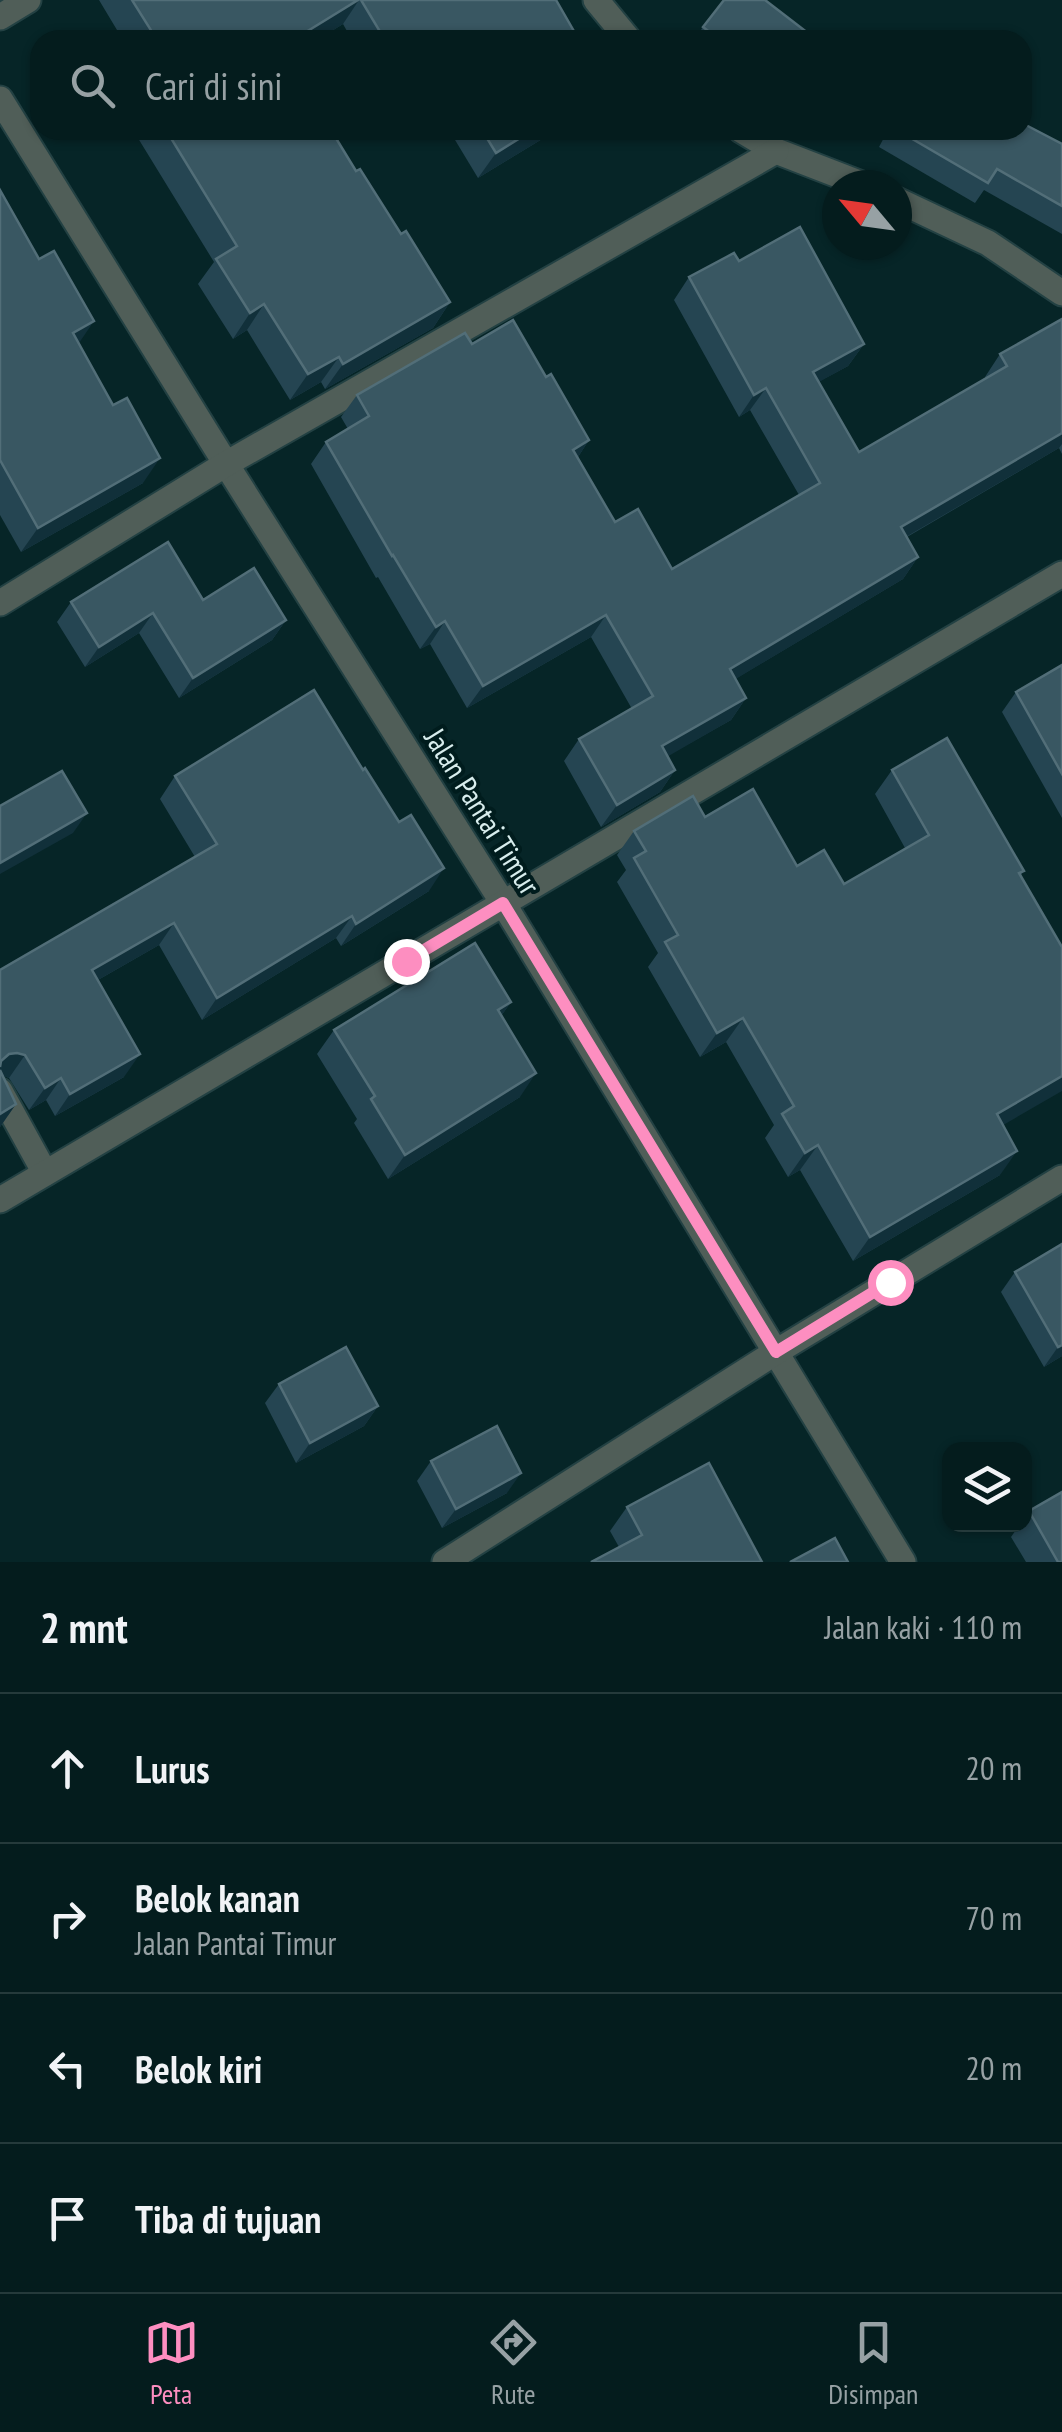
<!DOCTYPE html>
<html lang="id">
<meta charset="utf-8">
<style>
body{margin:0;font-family:"PT Sans Narrow",sans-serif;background:#0d2526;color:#f1f3f6}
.controls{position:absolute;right:30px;bottom:30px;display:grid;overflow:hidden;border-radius:20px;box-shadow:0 2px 8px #0004}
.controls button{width:90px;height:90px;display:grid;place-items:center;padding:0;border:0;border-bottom:2px solid #253a3b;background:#041c1d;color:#f1f3f6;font:50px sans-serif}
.compass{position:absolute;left:822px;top:170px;width:90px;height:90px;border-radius:50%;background:#041c1d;box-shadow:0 2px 8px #0004;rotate:299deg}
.stop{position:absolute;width:30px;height:30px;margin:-22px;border:8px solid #fd8ec0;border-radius:50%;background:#fff}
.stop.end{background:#fd8ec0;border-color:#fff;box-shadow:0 2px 10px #0008}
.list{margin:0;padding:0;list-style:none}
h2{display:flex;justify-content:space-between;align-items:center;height:130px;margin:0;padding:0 40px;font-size:42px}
h2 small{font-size:32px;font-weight:400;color:#97a1a4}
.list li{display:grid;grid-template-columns:65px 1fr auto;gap:30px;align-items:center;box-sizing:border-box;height:150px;padding:0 40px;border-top:2px solid #253a3b}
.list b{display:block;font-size:38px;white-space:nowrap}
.list p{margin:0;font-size:32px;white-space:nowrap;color:#97a1a4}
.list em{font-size:32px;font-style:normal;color:#97a1a4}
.icon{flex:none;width:55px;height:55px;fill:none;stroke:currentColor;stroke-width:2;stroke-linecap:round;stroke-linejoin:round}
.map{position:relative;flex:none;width:1062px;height:1562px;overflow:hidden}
.search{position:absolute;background:#041c1d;box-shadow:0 2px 8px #0004;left:30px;right:30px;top:30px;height:110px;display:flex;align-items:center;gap:25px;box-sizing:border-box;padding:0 35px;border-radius:30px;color:#97a1a4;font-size:38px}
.sheet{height:730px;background:#041c1d}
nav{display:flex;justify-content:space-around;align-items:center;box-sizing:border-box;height:140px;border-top:2px solid #253a3b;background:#041c1d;font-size:28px;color:#97a1a4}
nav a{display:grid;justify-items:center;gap:5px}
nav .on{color:#fd8ec0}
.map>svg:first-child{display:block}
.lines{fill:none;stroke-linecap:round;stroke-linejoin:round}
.minor-casing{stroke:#234143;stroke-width:29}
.minor{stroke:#505e58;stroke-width:25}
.wall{fill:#254552}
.shaded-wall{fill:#11303a}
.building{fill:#395762;stroke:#526e78;stroke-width:2.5}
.route{stroke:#fd8ec0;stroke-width:12}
.labels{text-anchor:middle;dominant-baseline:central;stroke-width:8;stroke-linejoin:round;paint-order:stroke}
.street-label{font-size:30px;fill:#d8eded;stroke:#001c1d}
</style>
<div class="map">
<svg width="1062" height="1562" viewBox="0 0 1062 1562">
<rect width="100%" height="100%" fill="#062527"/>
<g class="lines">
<defs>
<g id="minor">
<path d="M 596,0 L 629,40"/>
<path d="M 0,17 L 28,0"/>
<path d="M 0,99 L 226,464 L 503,903 L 903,1562"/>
<path d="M 741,130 L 776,151 L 864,185"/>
<path d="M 897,200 L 988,243 L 1062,293"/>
<path d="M 0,603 L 226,464 L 776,151"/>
<path d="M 0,1091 L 45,1173"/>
<path d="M 0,1200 L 1062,574"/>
<path d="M 445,1562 L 776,1352 L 1062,1178"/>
</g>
</defs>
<use href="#minor" class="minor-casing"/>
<use href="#minor" class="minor"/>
</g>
<g class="wall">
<path d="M 99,0 L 556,0 L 579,40 L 352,40 L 343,24 L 317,40 L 123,40 Z"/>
<path d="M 703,27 L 817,40 L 694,40 Z"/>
<path d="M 133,130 L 331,130 L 356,171 L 450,302 L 433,328 L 325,389 L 321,382 L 290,400 L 247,330 L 233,339 L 198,284 L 214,262 Z"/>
<path d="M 449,130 L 557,130 L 478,178 Z"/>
<path d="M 888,130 L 1022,130 L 1062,144 L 1062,234 L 984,190 L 975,203 L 879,147 Z"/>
<path d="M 0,190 L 79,343 L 143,483 L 21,552 L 0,515 Z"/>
<path d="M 739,261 L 864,344 L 848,366 L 818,382 L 859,452 L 986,379 L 985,377 L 1000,354 L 1062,319 L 1062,454 L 1059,448 L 907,537 L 918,557 L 903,579 L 735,679 L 746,698 L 731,720 L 667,756 L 675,770 L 660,792 L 601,827 L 564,761 L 579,739 L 632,709 L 591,637 L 467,708 L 430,644 L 420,649 L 378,577 L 376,578 L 311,464 L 326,442 L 348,429 L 341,417 L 357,395 L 472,344 L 546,377 L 589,440 L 578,457 L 615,522 L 672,569 L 799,495 L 750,410 L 739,417 L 674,300 L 689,277 Z"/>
<path d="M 203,600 L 286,620 L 272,640 L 179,698 L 139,633 L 85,667 L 57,622 L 71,602 Z"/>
<path d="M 1062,665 L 1062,818 L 1002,712 L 1016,692 Z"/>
<path d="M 363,770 L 399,822 L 429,891 L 341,946 L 336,938 L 202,1020 L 159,945 L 98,980 L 124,1077 L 55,1116 L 46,1100 L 29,1110 L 9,1078 L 2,1075 L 16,1104 L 0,1127 L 0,970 L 195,857 L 160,799 L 175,776 Z"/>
<path d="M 892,770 L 1024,871 L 1021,875 L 1000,1175 L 853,1261 L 800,1170 L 788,1177 L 765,1138 L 774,1125 L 726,1042 L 700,1057 L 648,967 L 658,953 L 617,882 L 626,870 L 617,855 L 634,831 L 705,817 L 797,866 L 844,884 L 905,848 L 875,794 Z"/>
<path d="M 511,1002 L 501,1016 L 520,1097 L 388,1179 L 354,1123 L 357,1119 L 317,1054 L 334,1030 Z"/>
<path d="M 1015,1272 L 1062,1356 L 1044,1367 L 1001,1292 Z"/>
<path d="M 279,1384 L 378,1406 L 364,1426 L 296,1463 L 265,1403 Z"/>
<path d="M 431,1461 L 507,1493 L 442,1528 L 417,1481 Z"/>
<path d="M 627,1507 L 762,1562 L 619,1547 L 610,1531 Z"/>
<path d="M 1029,1511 L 1062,1562 L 1026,1562 L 1011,1537 L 1020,1524 L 1024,1524 L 1024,1518 Z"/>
</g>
<g class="shaded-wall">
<path d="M 359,0 L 343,24 L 317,40 L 293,40 Z"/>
<path d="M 533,130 L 557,130 L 478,178 L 496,153 Z"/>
<path d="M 450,302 L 433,328 L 325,389 L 343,364 Z"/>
<path d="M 264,304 L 247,330 L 233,339 L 250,313 Z"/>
<path d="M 94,321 L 77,346 L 73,333 Z"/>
<path d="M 864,344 L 848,366 L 797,394 L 813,372 Z"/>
<path d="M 339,357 L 321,382 L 290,400 L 308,374 Z"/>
<path d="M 766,388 L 750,410 L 739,417 L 754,395 Z"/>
<path d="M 1062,433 L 1062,444 L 1059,448 L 885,549 L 901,527 Z"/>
<path d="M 589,440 L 574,463 L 573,450 Z"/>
<path d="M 160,458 L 143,483 L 21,552 L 38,528 Z"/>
<path d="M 918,557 L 903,579 L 714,692 L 730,669 Z"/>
<path d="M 153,613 L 139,633 L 85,667 L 99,647 Z"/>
<path d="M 606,615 L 591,637 L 467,708 L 483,686 Z"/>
<path d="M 286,620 L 272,640 L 179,698 L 193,678 Z"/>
<path d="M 445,621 L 430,644 L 420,649 L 436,627 Z"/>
<path d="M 746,698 L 731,720 L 646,769 L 662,746 Z"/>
<path d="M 675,770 L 660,792 L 601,827 L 617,805 Z"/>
<path d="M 87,813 L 73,833 L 0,874 L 0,863 Z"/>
<path d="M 444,868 L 429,891 L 341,946 L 356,924 Z"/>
<path d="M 352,916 L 336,938 L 202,1020 L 217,998 Z"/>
<path d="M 174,923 L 159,945 L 77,992 L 92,970 Z"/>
<path d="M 511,1002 L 494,1026 L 498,1010 Z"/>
<path d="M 743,1018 L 726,1042 L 700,1057 L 717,1033 Z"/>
<path d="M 17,1053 L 25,1055 L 9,1078 L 0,1075 L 0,1063 L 9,1054 Z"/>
<path d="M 140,1054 L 124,1077 L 55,1116 L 70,1094 Z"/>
<path d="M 536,1073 L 520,1097 L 388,1179 L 405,1155 Z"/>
<path d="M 1062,1076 L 1062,1091 L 979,1139 L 997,1114 Z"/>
<path d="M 61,1078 L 46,1100 L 29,1110 L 45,1088 Z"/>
<path d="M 16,1104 L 0,1127 L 0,1114 Z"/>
<path d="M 818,1145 L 800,1170 L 788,1177 L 805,1153 Z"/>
<path d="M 1017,1151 L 1000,1175 L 853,1261 L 870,1237 Z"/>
<path d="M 1062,1345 L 1062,1356 L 1044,1367 L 1058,1347 Z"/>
<path d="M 378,1406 L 364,1426 L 296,1463 L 310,1443 Z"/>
<path d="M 521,1473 L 507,1493 L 442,1528 L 456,1509 Z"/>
</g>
<g class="building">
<path d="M 132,0 L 358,0 L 293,40 L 146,40 L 154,35 Z"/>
<path d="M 361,0 L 556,0 L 579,40 L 385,40 Z"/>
<path d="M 724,0 L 765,0 L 817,40 L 720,40 L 703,27 Z"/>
<path d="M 1022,123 L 1062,144 L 1062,206 L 997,169 L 988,183 L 897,130 L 1022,130 Z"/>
<path d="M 166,130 L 331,130 L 356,171 L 360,169 L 401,234 L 406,231 L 450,302 L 343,364 L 339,357 L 308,374 L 264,304 L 250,313 L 216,259 L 237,246 Z"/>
<path d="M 482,130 L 533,130 L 496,153 Z"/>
<path d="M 0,190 L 39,259 L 54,251 L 94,321 L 73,333 L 113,405 L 127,398 L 160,458 L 38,528 L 0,460 Z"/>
<path d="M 800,227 L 864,344 L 813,372 L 859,452 L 1007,366 L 1000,354 L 1062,319 L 1062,433 L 901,527 L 918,557 L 730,669 L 746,698 L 662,746 L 675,770 L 617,805 L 579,739 L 653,696 L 606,615 L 483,686 L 445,621 L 436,627 L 393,555 L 392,556 L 326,442 L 369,416 L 357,395 L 465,333 L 472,344 L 513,320 L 546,377 L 551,374 L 589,440 L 573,450 L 615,522 L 638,509 L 672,569 L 820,483 L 766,388 L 754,395 L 689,277 L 734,253 L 739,261 Z"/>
<path d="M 168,542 L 203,600 L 254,568 L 286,620 L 193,678 L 153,613 L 99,647 L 71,602 Z"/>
<path d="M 1062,665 L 1062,774 L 1016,692 Z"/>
<path d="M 314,690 L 363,770 L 365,768 L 399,822 L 411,815 L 444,868 L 356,924 L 352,916 L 217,998 L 174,923 L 92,970 L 140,1054 L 70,1094 L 61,1078 L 45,1088 L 25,1055 L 17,1053 L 9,1054 L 1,1061 L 0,1067 L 0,970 L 217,844 L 175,776 Z"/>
<path d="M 947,738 L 1024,871 L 1019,873 L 1062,947 L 1062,1076 L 997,1114 L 1017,1151 L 870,1237 L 818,1145 L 805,1153 L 782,1114 L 794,1106 L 743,1018 L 717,1033 L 665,942 L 678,935 L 634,858 L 646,851 L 634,831 L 693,796 L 705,817 L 753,789 L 797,866 L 824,850 L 844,884 L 929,835 L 892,770 Z"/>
<path d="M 62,771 L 87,813 L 0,863 L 0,806 Z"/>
<path d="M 475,943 L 511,1002 L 498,1010 L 536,1073 L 405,1155 L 371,1099 L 375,1096 L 334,1030 Z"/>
<path d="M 0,1070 L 16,1104 L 0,1114 Z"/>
<path d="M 1062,1244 L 1062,1345 L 1058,1347 L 1015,1272 Z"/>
<path d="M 346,1347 L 378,1406 L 310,1443 L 279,1384 Z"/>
<path d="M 497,1426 L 521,1473 L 456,1509 L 431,1461 Z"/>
<path d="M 709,1463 L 762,1562 L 591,1562 L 642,1535 L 627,1507 Z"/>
<path d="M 1062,1492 L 1062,1562 L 1058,1562 L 1029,1511 Z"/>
<path d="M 835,1538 L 848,1562 L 790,1562 Z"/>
</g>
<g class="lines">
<path class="route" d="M 406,961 L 503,903 L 776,1352 L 890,1282"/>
</g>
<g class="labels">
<g class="street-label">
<text transform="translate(483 811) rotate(58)">Jalan Pantai Timur</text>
</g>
</g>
</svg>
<div class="controls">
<button><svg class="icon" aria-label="layers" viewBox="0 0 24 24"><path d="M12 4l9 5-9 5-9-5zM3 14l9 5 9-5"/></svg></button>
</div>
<svg class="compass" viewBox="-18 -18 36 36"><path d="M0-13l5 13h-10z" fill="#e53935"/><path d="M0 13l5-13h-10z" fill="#97a1a4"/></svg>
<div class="stop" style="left:890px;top:1282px"></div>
<div class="stop end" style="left:406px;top:961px"></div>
<div class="search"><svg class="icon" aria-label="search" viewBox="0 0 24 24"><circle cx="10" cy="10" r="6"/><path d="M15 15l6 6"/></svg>Cari di sini</div>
</div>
<section class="sheet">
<h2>2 mnt<small>Jalan kaki · 110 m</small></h2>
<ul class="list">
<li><svg class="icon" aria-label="ahead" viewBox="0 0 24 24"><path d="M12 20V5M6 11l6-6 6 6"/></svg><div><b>Lurus</b></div><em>20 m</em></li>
<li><svg class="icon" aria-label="right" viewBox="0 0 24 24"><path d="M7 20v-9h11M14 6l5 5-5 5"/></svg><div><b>Belok kanan</b><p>Jalan Pantai Timur</p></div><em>70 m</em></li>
<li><svg class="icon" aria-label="left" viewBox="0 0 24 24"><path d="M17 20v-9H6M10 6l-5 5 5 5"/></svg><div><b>Belok kiri</b></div><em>20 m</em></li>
<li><svg class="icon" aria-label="arrive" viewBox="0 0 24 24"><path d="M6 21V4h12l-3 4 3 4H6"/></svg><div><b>Tiba di tujuan</b></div></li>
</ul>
</section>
<nav>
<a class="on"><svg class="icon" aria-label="map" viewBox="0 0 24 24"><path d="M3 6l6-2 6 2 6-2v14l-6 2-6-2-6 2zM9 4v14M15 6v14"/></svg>Peta</a>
<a><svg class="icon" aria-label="directions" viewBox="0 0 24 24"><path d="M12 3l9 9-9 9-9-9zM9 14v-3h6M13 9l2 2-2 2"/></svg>Rute</a>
<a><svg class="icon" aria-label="saved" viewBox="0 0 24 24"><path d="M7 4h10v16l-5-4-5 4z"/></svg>Disimpan</a>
</nav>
